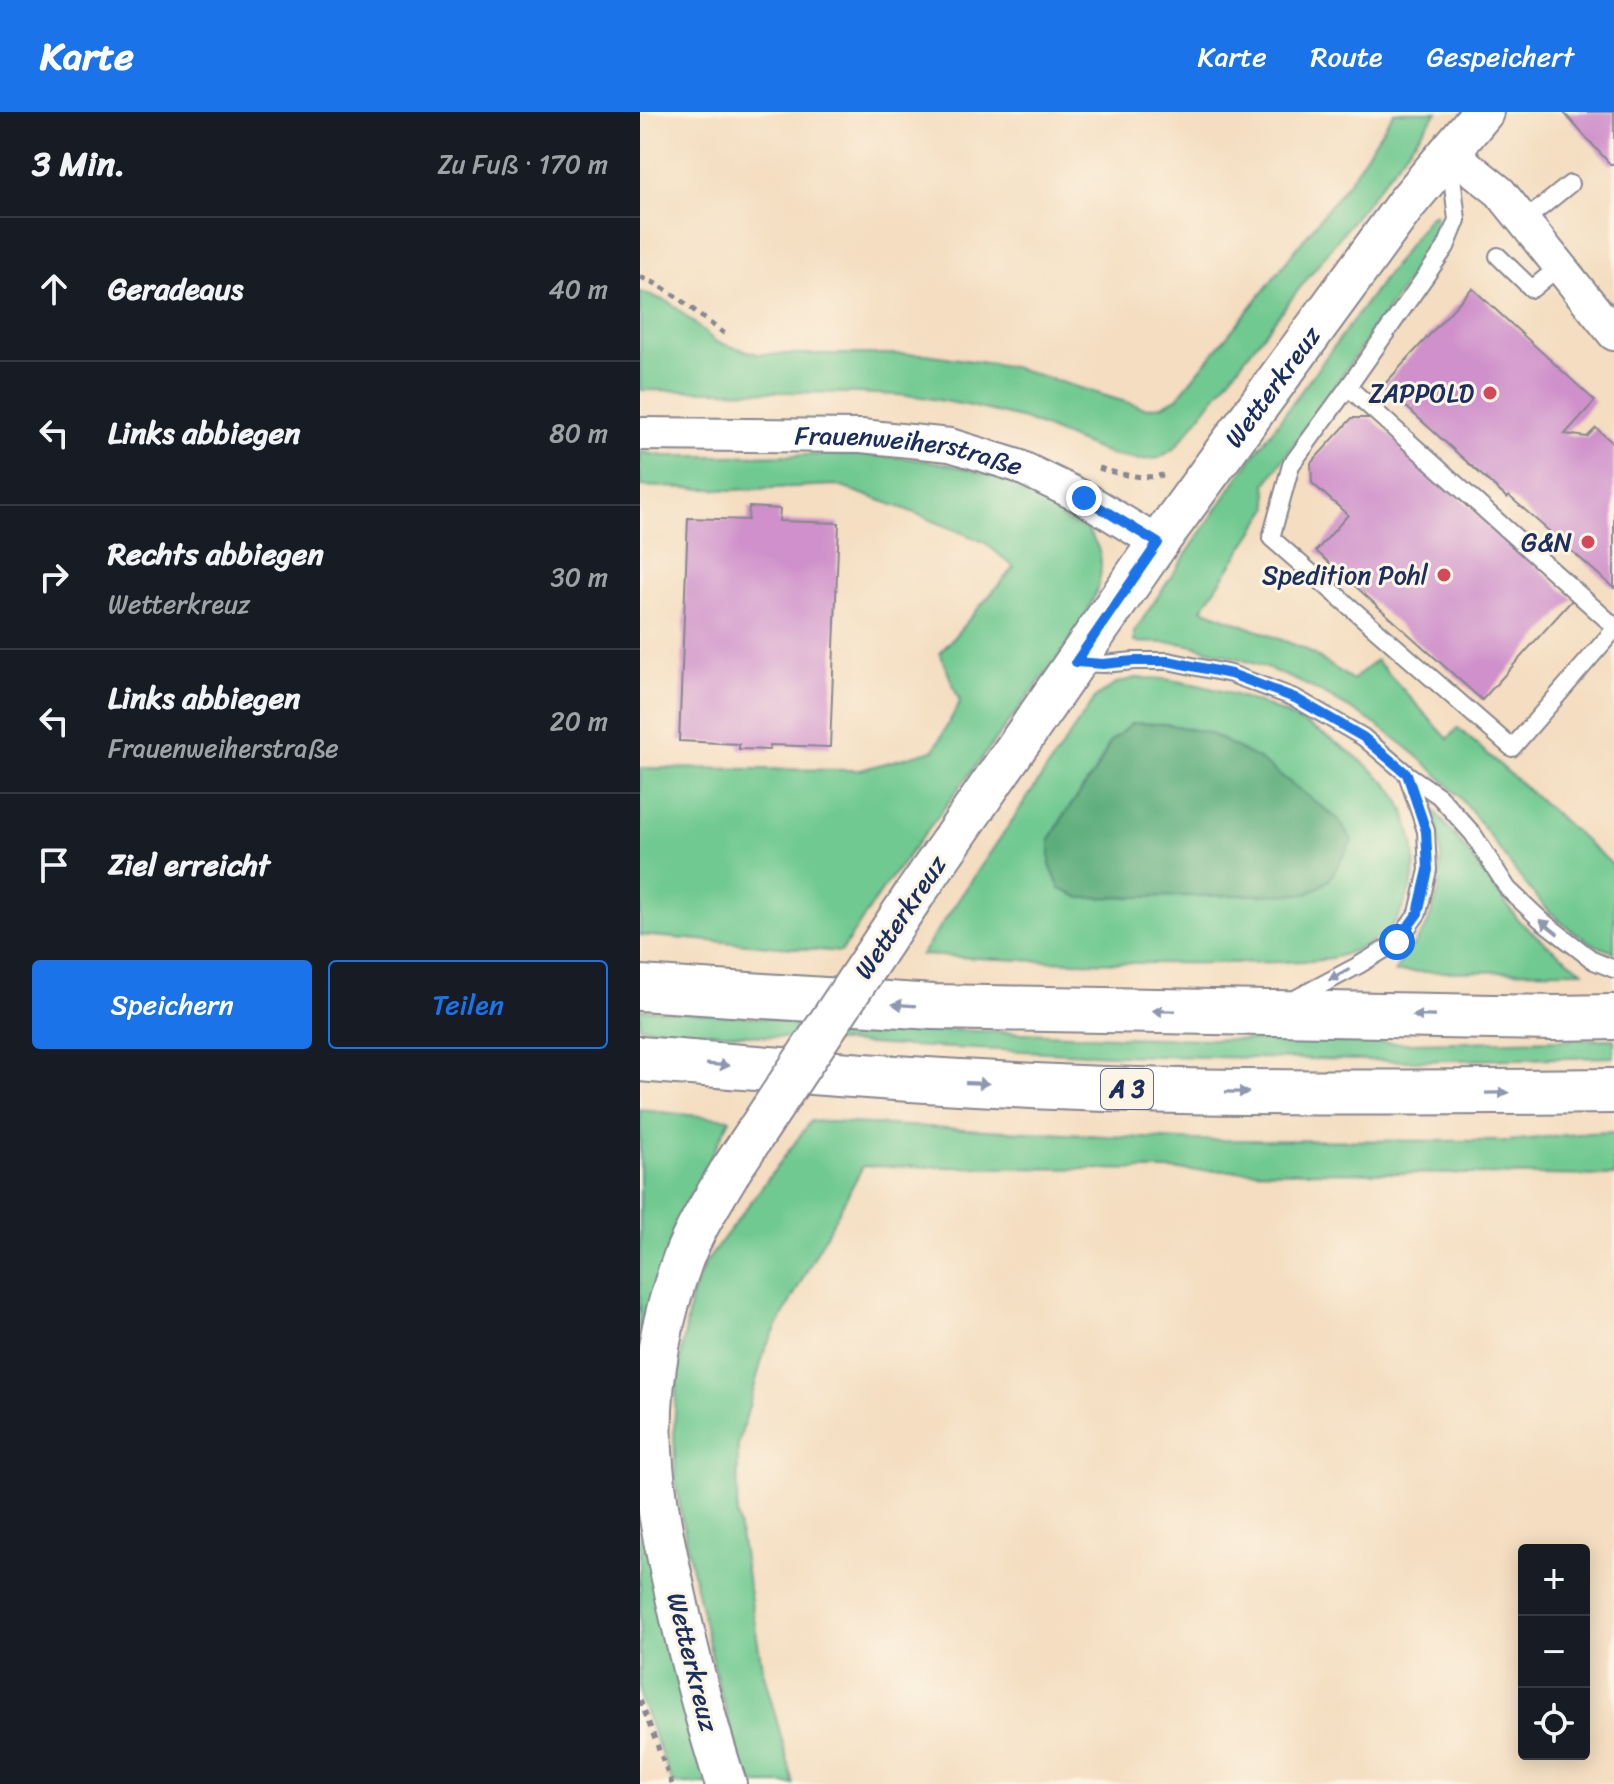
<!DOCTYPE html>
<html lang="de">
<meta charset="utf-8">
<style>
body{margin:0;font-family:Sriracha,sans-serif;background:#20242c;color:#f1f3f6}
.controls{position:absolute;right:24px;bottom:24px;display:grid;overflow:hidden;border-radius:8px;box-shadow:0 4px 20px #0003}
.controls button{width:72px;height:72px;display:grid;place-items:center;padding:0;border:0;border-bottom:2px solid #363941;background:#171b24;color:#f1f3f6;font:40px sans-serif}
.stop{position:absolute;width:24px;height:24px;margin:-18px;border:6px solid #1a73e8;border-radius:50%;background:#fff}
.stop.end{background:#1a73e8;border-color:#fff;box-shadow:0 2px 8px #0008}
.list{margin:0;padding:0;list-style:none}
h2{display:flex;justify-content:space-between;align-items:center;height:104px;margin:0;padding:0 32px;font-size:34px}
h2 small{font-size:26px;font-weight:400;color:#9ea1a6}
.list li{display:grid;grid-template-columns:52px 1fr auto;gap:24px;align-items:center;box-sizing:border-box;height:144px;padding:0 32px;border-top:2px solid #363941}
.list b{display:block;font-size:30px;white-space:nowrap}
.list p{margin:0;font-size:26px;white-space:nowrap;color:#9ea1a6}
.list em{font-size:26px;font-style:normal;color:#9ea1a6}
.actions{display:flex;gap:16px;padding:24px 32px}
.actions a{flex:1;padding:18px 0;border:2px solid #1a73e8;border-radius:8px;text-align:center;font-size:28px;color:#1a73e8}
.actions .main{background:#1a73e8;color:#fff}
.icon{flex:none;width:44px;height:44px;fill:none;stroke:currentColor;stroke-width:2;stroke-linecap:round;stroke-linejoin:round}
.map{position:relative;flex:none;width:974px;height:1672px;overflow:hidden}
header{display:flex;align-items:center;gap:48px;box-sizing:border-box;height:112px;padding:0 40px;background:#1a73e8;color:#fff}
header strong{font-size:38px}
nav{display:flex;gap:44px;margin-inline-start:auto;font-size:28px}
main{display:flex}
aside{flex:1;background:#171b24}
.map>svg:first-child{display:block}
.green{fill:#6fc990;stroke:#457c77;stroke-width:2;fill-rule:evenodd}
.forest{fill:#5bad7a;stroke:#3b6e6c;stroke-width:2}
.building{fill:#cf90cb}
.lines{fill:none;stroke-linecap:round;stroke-linejoin:round}
.service-casing{stroke:#88868f;stroke-width:20}
.minor-casing{stroke:#88868f;stroke-width:36}
.tertiary-casing{stroke:#88868f;stroke-width:44}
.motorway-casing{stroke:#88868f;stroke-width:48}
.path{stroke:#88868f;stroke-width:5;stroke-dasharray:6 6;stroke-linecap:butt}
.service{stroke:#fff;stroke-width:16}
.minor{stroke:#fff;stroke-width:32}
.tertiary{stroke:#fff;stroke-width:40}
.motorway{stroke:#fff;stroke-width:44}
.tertiary-bridge-casing{stroke:#88868f;stroke-width:44;stroke-linecap:butt}
.tertiary-bridge{stroke:#fff;stroke-width:40}
.oneway{fill:#8d97ae}
.route{stroke:#1a73e8;stroke-width:10}
.poi-dot{fill:#d1495b;stroke:#fcf5e5;stroke-width:3}
.labels{text-anchor:middle;dominant-baseline:central;stroke-width:6;stroke-linejoin:round;paint-order:stroke}
.shield{fill:#fcf5e5;stroke:#5e6a86;stroke-width:2}
.shield-label{font-size:24px;font-weight:bold;fill:#1b2f5e}
.street-label{font-size:26px;fill:#1b2f5e;stroke:#fcf5e5}
.poi-label{font-size:26px;fill:#1b2f5e;stroke:#fcf5e5;text-anchor:end}
</style>
<header>
<strong>Karte</strong>
<nav><a>Karte</a><a>Route</a><a>Gespeichert</a></nav>
</header>
<main>
<aside>
<h2>3 Min.<small>Zu Fuß · 170 m</small></h2>
<ul class="list">
<li><svg class="icon" aria-label="ahead" viewBox="0 0 24 24"><path d="M12 20V5M6 11l6-6 6 6"/></svg><div><b>Geradeaus</b></div><em>40 m</em></li>
<li><svg class="icon" aria-label="left" viewBox="0 0 24 24"><path d="M17 20v-9H6M10 6l-5 5 5 5"/></svg><div><b>Links abbiegen</b></div><em>80 m</em></li>
<li><svg class="icon" aria-label="right" viewBox="0 0 24 24"><path d="M7 20v-9h11M14 6l5 5-5 5"/></svg><div><b>Rechts abbiegen</b><p>Wetterkreuz</p></div><em>30 m</em></li>
<li><svg class="icon" aria-label="left" viewBox="0 0 24 24"><path d="M17 20v-9H6M10 6l-5 5 5 5"/></svg><div><b>Links abbiegen</b><p>Frauenweiherstraße</p></div><em>20 m</em></li>
<li><svg class="icon" aria-label="arrive" viewBox="0 0 24 24"><path d="M6 21V4h12l-3 4 3 4H6"/></svg><div><b>Ziel erreicht</b></div></li>
</ul>
<div class="actions"><a class="main">Speichern</a><a>Teilen</a></div>
</aside>
<div class="map">
<svg width="974" height="1672" viewBox="0 0 974 1672">
<rect width="100%" height="100%" fill="#fcf5e5"/>
<filter id="ink" filterUnits="userSpaceOnUse"><feTurbulence type="fractalNoise" baseFrequency=".0125" numOctaves="2"/><feDisplacementMap in="SourceGraphic" scale="16" xChannelSelector="R" yChannelSelector="G"/><feConvolveMatrix kernelMatrix="1 2 1 2 8 2 1 2 1" color-interpolation-filters="sRGB"/></filter>
<filter id="wash" filterUnits="userSpaceOnUse"><feTurbulence type="fractalNoise" baseFrequency=".006" numOctaves="4" result="noise"/><feDisplacementMap in="SourceGraphic" scale="32" xChannelSelector="R" yChannelSelector="G"/><feGaussianBlur stdDeviation="1.8" result="paint"/><feColorMatrix in="noise" values="0 0 0 0 0 0 0 0 0 0 0 0 0 0 0 0 0 1.4 0 .05"/><feComposite in="paint" operator="in"/></filter>
<g filter="url(#wash)">
<rect width="100%" height="100%" fill="#f4ddc0"/>
<g class="green">
<path d="M 754,0 L 797,0 L 535,336 L 519,346 L 499,348 L 471,343 L 384,307 L 331,294 L 276,284 L 216,281 L 0,278 L 0,180 L 29,190 L 76,230 L 118,242 L 286,242 L 372,255 L 505,296 L 522,294 L 537,286 L 614,191 L 710,68 Z"/>
<path d="M 795,102 L 798,119 L 793,132 L 626,372 L 629,396 L 562,497 L 665,537 L 713,568 L 736,548 L 808,627 L 818,616 L 974,754 L 974,840 C 902,818 868,741 821,687 C 764,621 674,568 590,544 C 573,539 555,533 537,531 C 523,530 508,531 494,530 L 494,520 L 601,361 L 789,105 Z"/>
<path d="M 0,340 L 24,344 C 68,344 113,344 157,343 C 186,343 214,341 242,344 C 306,348 373,364 426,400 C 443,412 462,431 461,454 C 461,485 437,516 421,541 L 242,778 L 201,840 L 0,823 L 0,656 L 220,658 L 294,638 L 320,590 L 300,541 L 374,455 L 344,430 L 265,397 L 196,373 L 92,378 L 0,374 Z"/>
<path d="M 495,566 C 507,566 520,566 531,568 C 601,579 669,606 724,651 C 734,660 746,669 754,680 C 762,692 767,705 770,719 C 774,734 777,752 773,767 C 767,789 758,815 736,827 C 722,836 702,844 686,847 C 678,849 669,849 662,849 C 633,851 605,850 577,851 C 478,852 379,849 281,843 L 455,586 L 477,571 ZM 470,630 L 410,753 L 410,728 L 424,703 L 457,657 Z"/>
<path d="M 789,692 L 823,734 L 879,809 L 909,834 L 943,859 L 754,860 L 787,814 L 799,778 L 801,746 L 799,719 Z"/>
<path d="M 0,897 L 245,915 L 474,925 L 768,931 L 974,927 L 974,945 L 767,949 L 473,943 L 243,933 L 0,915 Z"/>
<path d="M 0,998 L 90,1007 L 33,1119 L 0,1242 Z"/>
<path d="M 171,1009 L 542,1028 L 869,1029 L 947,1021 L 974,1020 L 974,1064 L 223,1054 L 125,1237 L 98,1333 L 97,1405 L 122,1555 L 154,1672 L 108,1672 L 80,1580 L 51,1453 L 36,1374 L 34,1318 L 37,1268 L 51,1185 L 64,1153 Z"/>
<path d="M 0,1388 L 70,1672 L 33,1672 L 0,1587 Z"/>
</g>
<path class="forest" d="M 492,611 L 527,612 L 569,621 L 619,647 L 698,707 L 712,729 L 689,768 L 668,782 L 441,786 L 420,777 L 410,753 L 410,728 L 424,703 L 457,657 L 470,630 Z"/>
<g id="blocks">
<g class="building">
<path d="M 926,0 L 974,0 L 974,52 L 970,52 L 924,1 Z"/>
<path d="M 832,176 L 955,289 L 925,322 L 947,325 L 956,316 L 974,332 L 974,476 L 869,384 L 867,386 L 743,274 Z"/>
<path d="M 712,306 L 731,306 L 933,487 L 842,588 L 676,439 L 708,403 L 672,371 L 671,351 Z"/>
<path d="M 109,395 L 140,397 L 139,409 L 199,411 L 190,635 L 130,633 L 130,638 L 99,637 L 99,632 L 39,629 L 48,406 L 108,408 Z"/>
</g>
</g>
</g>
<g filter="url(#ink)">
<use href="#blocks" fill-opacity="0" stroke="#88868f" stroke-width="2"/>
<g class="lines">
<defs>
<g id="service">
<path d="M 810,46 L 817,108 L 806,135 L 708,275 L 651,353 L 631,426 L 872,636 L 974,518"/>
<path d="M 884,109 L 930,72"/>
<path d="M 858,144 L 892,177 L 920,154"/>
<path d="M 708,275 L 974,514"/>
<path d="M 439,551 L 463,552 L 494,549 L 528,549 L 591,562 L 655,586 L 723,625 L 767,662 L 799,684 L 833,722 L 868,777 L 901,808 L 954,849 L 974,857"/>
<path d="M 649,890 L 719,853 L 757,830 L 778,801 L 788,758 L 786,719 L 767,662"/>
</g>
<g id="minor">
<path d="M 810,40 L 860,80 L 974,222"/>
<path id="s1" d="M 0,322 L 221,324 L 310,333 L 378,354 L 444,386 L 518,431"/>
</g>
<g id="tertiary">
<path id="s2" d="M 274,783 L 518,431 L 766,92 L 843,0"/>
<path d="M 86,1672 C 68,1618 54,1563 41,1507 C 29,1452 15,1395 12,1339 C 9,1274 21,1207 43,1147 C 55,1116 73,1088 89,1061"/>
</g>
<g id="motorway">
<path d="M 0,876 L 293,895 L 914,906 L 974,905"/>
<path d="M 0,947 C 165,960 330,973 496,978 C 655,982 814,981 974,979"/>
</g>
</defs>
<use href="#service" class="service-casing"/>
<use href="#minor" class="minor-casing"/>
<use href="#tertiary" class="tertiary-casing"/>
<use href="#motorway" class="motorway-casing"/>
<g class="path">
<path d="M 0,165 C 33,176 57,204 87,223"/>
<path d="M 459,356 C 478,362 503,368 523,363"/>
<path d="M 0,1588 L 32,1672"/>
</g>
<use href="#service" class="service"/>
<use href="#minor" class="minor"/>
<use href="#tertiary" class="tertiary"/>
<use href="#motorway" class="motorway"/>
<defs>
<path id="tertiary-bridge" d="M 89,1061 L 274,783"/>
</defs>
<use href="#tertiary-bridge" class="tertiary-bridge-casing"/>
<use href="#tertiary-bridge" class="tertiary-bridge"/>
</g>
<defs><path id="oneway-solid" d="M-6-.8H1V-3.2L6.5 0L1 3.2V.8H-6Z" transform="scale(2)"/></defs>
<g class="oneway">
<use href="#oneway-solid" transform="translate(909 815) rotate(-141)"/>
<use href="#oneway-solid" transform="translate(699 863) rotate(152)"/>
<use href="#oneway-solid" transform="translate(264 893) rotate(-176)"/>
<use href="#oneway-solid" transform="translate(524 899) rotate(-179)"/>
<use href="#oneway-solid" transform="translate(784 904) rotate(-179)"/>
<use href="#oneway-solid" transform="translate(78 953) rotate(4)"/>
<use href="#oneway-solid" transform="translate(337 971) rotate(2)"/>
<use href="#oneway-solid" transform="translate(597 980) rotate(1)"/>
<use href="#oneway-solid" transform="translate(857 981) rotate(-1)"/>
</g>
</g>
<g class="lines" filter="url(#ink)">
<path class="route" d="M 444,386 L 518,431 L 436,550 L 463,552 L 494,549 L 528,549 L 591,562 L 655,586 L 723,625 L 767,662 L 786,719 L 788,758 L 778,801 L 757,830"/>
</g>
<g class="poi-dot">
<circle cx="850" cy="281" r="8"/>
<circle cx="948" cy="430" r="8"/>
<circle cx="804" cy="463" r="8"/>
</g>
<g class="labels">
<rect class="shield" x="461" y="957" width="52" height="40" rx="6"/>
<g class="shield-label">
<text x="487" y="977">A 3</text>
</g>
<g class="street-label">
<text stroke="none"><textPath href="#s2" startOffset="622">Wetterkreuz</textPath></text>
<text stroke="none"><textPath href="#s1" startOffset="270">Frauenweiherstraße</textPath></text>
<text transform="translate(260 805) rotate(-56)">Wetterkreuz</text>
<text transform="translate(53 1550) rotate(76)">Wetterkreuz</text>
</g>
<g class="poi-label">
<text x="834" y="281">ZAPPOLD</text>
<text x="932" y="430">G&amp;N</text>
<text x="788" y="463">Spedition Pohl</text>
</g>
</g>
</svg>
<div class="controls">
<button>+</button>
<button>−</button>
<button><svg class="icon" aria-label="locate" viewBox="0 0 24 24"><circle cx="12" cy="12" r="6"/><path d="M12 2v4M12 18v4M2 12h4M18 12h4"/></svg></button>
</div>
<div class="stop" style="left:757px;top:830px"></div>
<div class="stop end" style="left:444px;top:386px"></div>
</div>
</main>
